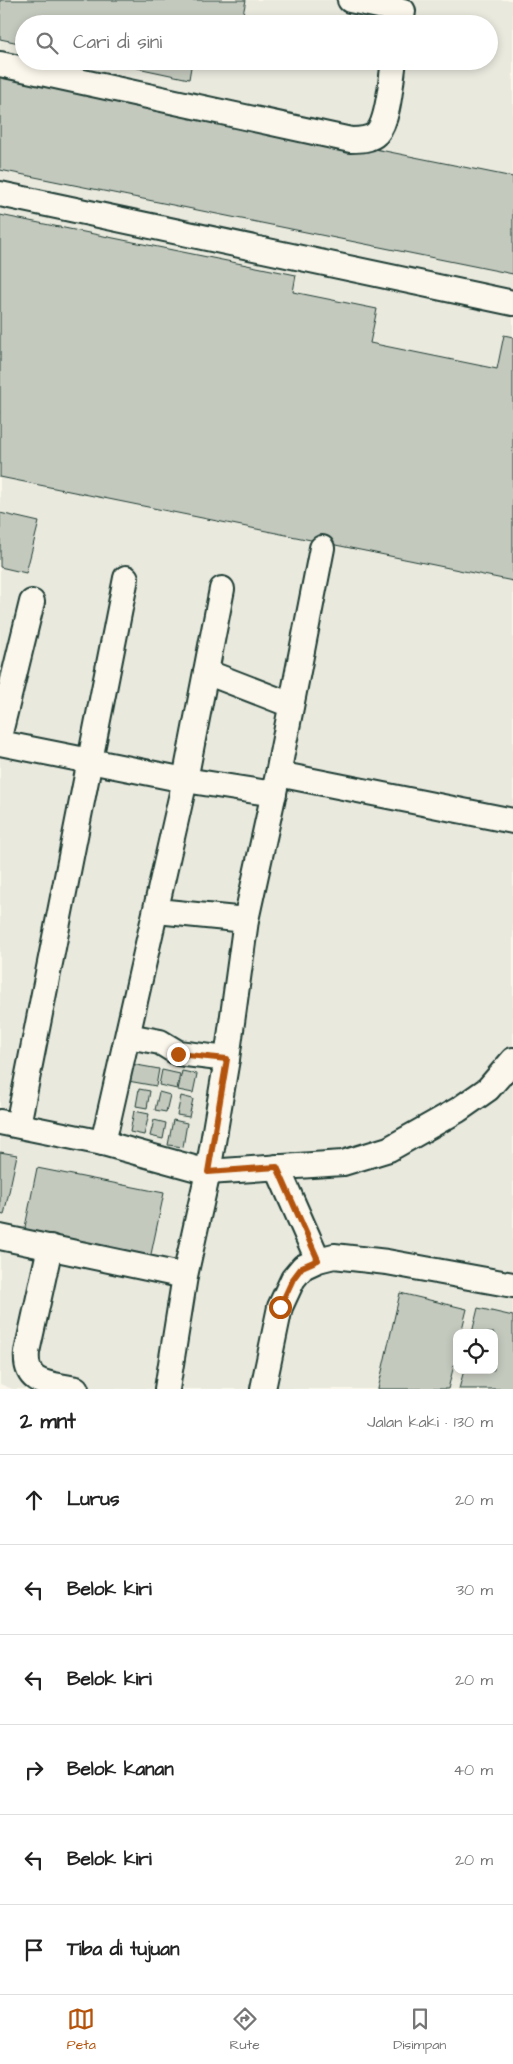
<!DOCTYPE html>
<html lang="id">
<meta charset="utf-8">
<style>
body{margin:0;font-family:"Architects Daughter",sans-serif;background:#f2f2f2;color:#222}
.controls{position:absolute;right:15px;bottom:15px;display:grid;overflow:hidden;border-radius:10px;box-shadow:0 2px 8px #0003}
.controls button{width:45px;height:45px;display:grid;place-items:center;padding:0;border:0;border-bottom:1px solid #e0e0e0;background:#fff;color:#222;font:25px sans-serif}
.stop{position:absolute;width:15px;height:15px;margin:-11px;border:4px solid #b45309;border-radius:50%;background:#fff}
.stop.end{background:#b45309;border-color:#fff;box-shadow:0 1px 5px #0008}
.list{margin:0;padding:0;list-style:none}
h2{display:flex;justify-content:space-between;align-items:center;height:65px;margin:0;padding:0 20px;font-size:21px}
h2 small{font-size:16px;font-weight:400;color:#767676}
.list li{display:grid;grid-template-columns:32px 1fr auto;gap:15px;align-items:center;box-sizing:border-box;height:90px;padding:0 20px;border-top:1px solid #e0e0e0}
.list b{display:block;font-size:19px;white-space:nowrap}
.list em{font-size:16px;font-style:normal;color:#767676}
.icon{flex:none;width:28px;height:28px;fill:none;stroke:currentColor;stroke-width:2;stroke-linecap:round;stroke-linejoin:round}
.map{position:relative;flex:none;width:513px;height:1389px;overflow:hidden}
.search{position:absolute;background:#fff;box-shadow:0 2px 8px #0003;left:15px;right:15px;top:15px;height:55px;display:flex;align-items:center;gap:12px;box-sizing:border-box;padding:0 18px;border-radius:28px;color:#767676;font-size:19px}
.sheet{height:605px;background:#fff}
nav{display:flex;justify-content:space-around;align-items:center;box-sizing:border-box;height:70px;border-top:1px solid #e0e0e0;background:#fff;font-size:14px;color:#767676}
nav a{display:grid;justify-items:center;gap:2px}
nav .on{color:#b45309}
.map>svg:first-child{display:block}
.built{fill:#eae9de;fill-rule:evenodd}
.building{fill:#c4c9be;stroke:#1f3d34}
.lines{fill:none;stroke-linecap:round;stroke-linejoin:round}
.minor-casing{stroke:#1f3d34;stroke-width:28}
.minor{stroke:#fbf7ec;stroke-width:24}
.route{stroke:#b45309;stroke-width:6}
</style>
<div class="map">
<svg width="513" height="1389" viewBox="0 0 513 1389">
<rect width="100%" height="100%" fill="#fbf7ec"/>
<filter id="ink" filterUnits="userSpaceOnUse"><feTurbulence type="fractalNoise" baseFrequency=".02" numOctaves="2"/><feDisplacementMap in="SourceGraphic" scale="10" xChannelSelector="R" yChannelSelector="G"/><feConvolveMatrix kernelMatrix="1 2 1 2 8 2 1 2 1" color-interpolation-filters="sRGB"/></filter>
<g filter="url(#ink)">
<path class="built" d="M 0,0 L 513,0 L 513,1389 L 12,1389 L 0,1384 ZM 24,24 L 489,24 L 489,61 L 24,61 ZM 457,1333 L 494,1333 L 494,1370 L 457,1370 Z"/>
<g class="building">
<path d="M 0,0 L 246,0 L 241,24 L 24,24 L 24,44 L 0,39 Z"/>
<path d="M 105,61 L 192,61 L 189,79 Z"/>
<path d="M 0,73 L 513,177 L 513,274 L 0,170 Z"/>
<path d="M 0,215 L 296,275 L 293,292 L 377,309 L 370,343 L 497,369 L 504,335 L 513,337 L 513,581 L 0,477 Z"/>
<path d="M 0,513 L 39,522 L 26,573 L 0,567 Z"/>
<path d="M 131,1064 L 159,1069 L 156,1086 L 128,1081 Z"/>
<path d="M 162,1070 L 180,1074 L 177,1089 L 159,1085 Z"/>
<path d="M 182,1071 L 197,1074 L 193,1093 L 178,1090 Z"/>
<path d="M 139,1089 L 150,1091 L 147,1108 L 136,1106 Z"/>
<path d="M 159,1092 L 170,1095 L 166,1112 L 155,1110 Z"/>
<path d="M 181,1096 L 193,1099 L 189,1117 L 177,1115 Z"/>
<path d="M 134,1111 L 149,1114 L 144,1135 L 130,1132 Z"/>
<path d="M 154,1120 L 166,1123 L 163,1139 L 150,1136 Z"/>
<path d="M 173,1120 L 187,1123 L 183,1147 L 168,1145 Z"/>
<path d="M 0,1152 L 17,1155 L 4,1215 L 0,1214 Z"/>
<path d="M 37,1168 L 164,1193 L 150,1259 L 24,1232 Z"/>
<path d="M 400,1293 L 467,1309 L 461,1333 L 457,1333 L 457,1353 L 448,1389 L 378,1389 Z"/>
<path d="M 478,1308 L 513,1316 L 513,1389 L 459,1389 L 464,1370 L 494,1370 L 494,1333 L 472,1333 Z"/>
</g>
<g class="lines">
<defs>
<g id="minor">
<path d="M 350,0 L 403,11 L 401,24"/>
<path d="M 0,64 L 351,140 C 360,140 370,140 377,133 C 389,120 391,79 394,61"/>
<path d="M 0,194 L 513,303"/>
<path d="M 206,672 L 291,705"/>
<path d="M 0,733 L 32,602"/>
<path d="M 0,743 L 185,780 L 274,794"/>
<path d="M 278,774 L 513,821"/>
<path d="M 157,911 L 246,920"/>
<path d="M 128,1036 L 160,1042 L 178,1053 L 227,1059"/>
<path d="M 0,1122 L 103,1143 L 208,1172 L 343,1163 L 389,1149 L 458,1110 L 488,1089 L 513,1060"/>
<path d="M 18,1125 L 126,578"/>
<path d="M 103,1143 L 185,780 L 222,589"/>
<path d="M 277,1167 L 318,1260"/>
<path d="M 0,1237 L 185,1276"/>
<path d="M 50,1247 L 27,1352 C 24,1386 49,1383 76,1389"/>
<path d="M 167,1389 L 185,1276 L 208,1172 L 227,1059 L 246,920 L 278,774 L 322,548"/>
<path d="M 263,1389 L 280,1307 L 293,1279 L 303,1267 L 318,1260 L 334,1256 L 387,1262 L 513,1285"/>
</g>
</defs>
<use href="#minor" class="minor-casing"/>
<use href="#minor" class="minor"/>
</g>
</g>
<g class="lines" filter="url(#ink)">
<path class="route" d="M 178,1054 L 227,1059 L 208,1172 L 277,1167 L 318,1260 L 302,1267 L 293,1279 L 280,1307"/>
</g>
</svg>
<div class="controls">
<button><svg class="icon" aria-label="locate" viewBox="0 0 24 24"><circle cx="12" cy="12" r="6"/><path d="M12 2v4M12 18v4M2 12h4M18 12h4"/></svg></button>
</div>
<div class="stop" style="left:280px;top:1307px"></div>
<div class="stop end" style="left:178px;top:1054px"></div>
<div class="search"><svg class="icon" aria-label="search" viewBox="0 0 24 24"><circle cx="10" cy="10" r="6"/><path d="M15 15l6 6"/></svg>Cari di sini</div>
</div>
<section class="sheet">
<h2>2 mnt<small>Jalan kaki · 130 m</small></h2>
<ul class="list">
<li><svg class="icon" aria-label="ahead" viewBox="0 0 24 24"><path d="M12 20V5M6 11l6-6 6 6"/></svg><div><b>Lurus</b></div><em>20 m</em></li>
<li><svg class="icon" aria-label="left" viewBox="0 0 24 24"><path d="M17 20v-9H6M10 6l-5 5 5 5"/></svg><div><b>Belok kiri</b></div><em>30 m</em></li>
<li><svg class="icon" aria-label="left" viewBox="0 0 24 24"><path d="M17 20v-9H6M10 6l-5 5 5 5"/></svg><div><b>Belok kiri</b></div><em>20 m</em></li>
<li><svg class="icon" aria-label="right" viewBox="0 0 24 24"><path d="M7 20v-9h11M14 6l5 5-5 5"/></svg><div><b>Belok kanan</b></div><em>40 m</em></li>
<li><svg class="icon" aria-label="left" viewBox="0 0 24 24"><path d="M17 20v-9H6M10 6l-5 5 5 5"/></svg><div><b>Belok kiri</b></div><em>20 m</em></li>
<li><svg class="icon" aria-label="arrive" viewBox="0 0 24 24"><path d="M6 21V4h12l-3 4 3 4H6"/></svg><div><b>Tiba di tujuan</b></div></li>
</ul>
</section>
<nav>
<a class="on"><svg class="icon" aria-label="map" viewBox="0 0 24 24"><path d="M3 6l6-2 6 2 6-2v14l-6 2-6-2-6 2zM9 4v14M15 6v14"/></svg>Peta</a>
<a><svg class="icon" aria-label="directions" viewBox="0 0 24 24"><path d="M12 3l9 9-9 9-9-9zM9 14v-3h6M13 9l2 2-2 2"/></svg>Rute</a>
<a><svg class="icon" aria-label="saved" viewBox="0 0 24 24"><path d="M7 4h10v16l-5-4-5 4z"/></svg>Disimpan</a>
</nav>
